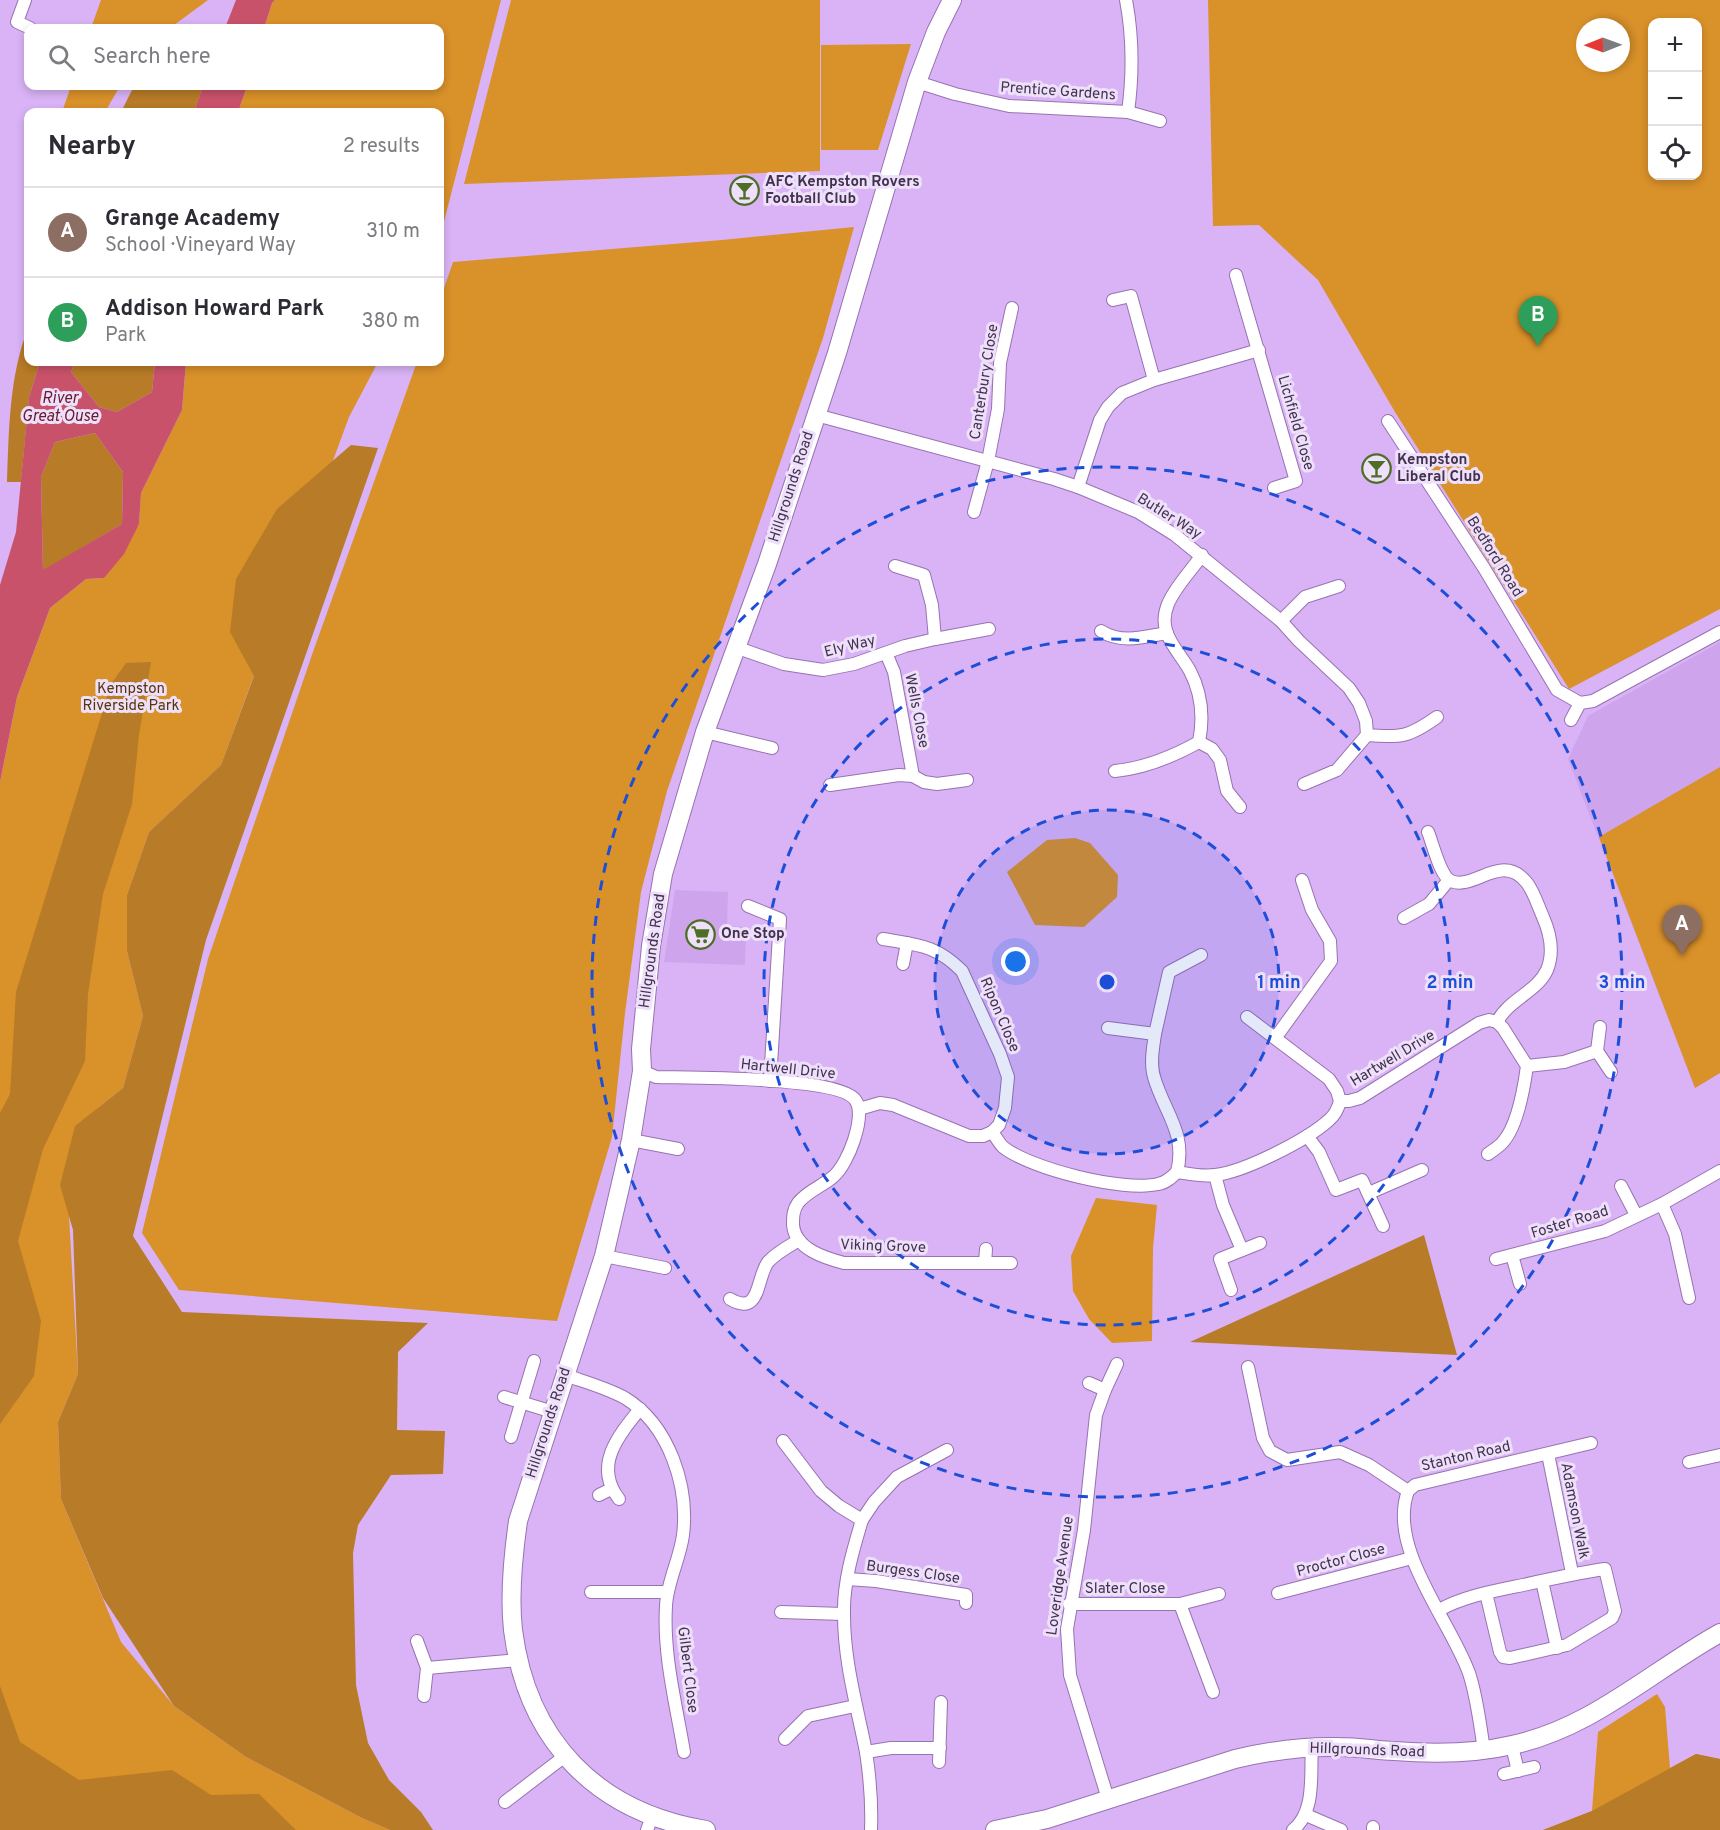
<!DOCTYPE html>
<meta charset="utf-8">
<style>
body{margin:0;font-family:Overpass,sans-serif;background:#f2f2f3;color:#2b2b33}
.controls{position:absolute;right:18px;top:18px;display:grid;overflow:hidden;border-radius:12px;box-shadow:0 3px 9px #0003}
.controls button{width:54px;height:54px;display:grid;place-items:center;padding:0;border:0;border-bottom:2px solid #e1e1e2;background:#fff;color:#2b2b33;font:30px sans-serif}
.compass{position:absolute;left:1576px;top:18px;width:54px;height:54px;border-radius:50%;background:#fff;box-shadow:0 3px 9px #0003;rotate:269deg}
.you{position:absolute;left:1016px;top:962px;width:21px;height:21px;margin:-15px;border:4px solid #fff;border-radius:50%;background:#1a73e8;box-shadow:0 0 0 9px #1a73e833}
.badge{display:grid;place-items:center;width:39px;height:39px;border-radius:50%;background:#7c3aed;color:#fff;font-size:20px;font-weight:700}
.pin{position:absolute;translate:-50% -50px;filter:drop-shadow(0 2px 3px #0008)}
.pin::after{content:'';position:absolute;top:32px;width:21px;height:18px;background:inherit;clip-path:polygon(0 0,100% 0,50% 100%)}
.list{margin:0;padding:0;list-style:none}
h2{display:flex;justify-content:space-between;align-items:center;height:78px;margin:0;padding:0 24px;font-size:26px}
h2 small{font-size:20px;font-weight:400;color:#7c7c81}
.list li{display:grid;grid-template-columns:39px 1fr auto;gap:18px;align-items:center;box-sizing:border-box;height:90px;padding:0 24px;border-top:2px solid #e1e1e2}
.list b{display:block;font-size:22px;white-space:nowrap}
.list p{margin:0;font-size:20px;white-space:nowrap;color:#7c7c81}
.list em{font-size:20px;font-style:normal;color:#7c7c81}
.icon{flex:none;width:33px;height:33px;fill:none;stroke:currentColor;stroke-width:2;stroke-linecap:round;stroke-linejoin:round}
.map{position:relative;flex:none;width:1720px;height:1830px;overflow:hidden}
.search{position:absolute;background:#fff;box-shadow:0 3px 9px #0003;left:24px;top:24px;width:420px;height:66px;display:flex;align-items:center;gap:15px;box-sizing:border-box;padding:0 21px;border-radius:12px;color:#7c7c81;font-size:22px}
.panel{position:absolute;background:#fff;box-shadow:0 3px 9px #0003;left:24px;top:108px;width:420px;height:258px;border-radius:12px}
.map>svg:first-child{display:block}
.built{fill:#cea5ec}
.green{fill:#d9912a;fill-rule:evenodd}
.forest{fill:#b87b27}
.water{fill:#c9526b;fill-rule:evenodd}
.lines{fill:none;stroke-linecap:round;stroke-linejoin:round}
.street-casing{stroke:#9773b1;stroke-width:14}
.secondary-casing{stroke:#9773b1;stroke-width:20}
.street{stroke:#fff;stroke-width:12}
.secondary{stroke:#fff;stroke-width:18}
.ring{fill:none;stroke:#1d4ed8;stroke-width:3;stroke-dasharray:10 8}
.labels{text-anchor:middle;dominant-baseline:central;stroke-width:6;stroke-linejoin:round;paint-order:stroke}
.street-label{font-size:15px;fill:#42324d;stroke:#eedffa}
.poi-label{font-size:15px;font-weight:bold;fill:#42324d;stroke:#eedffa;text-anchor:start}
.park-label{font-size:15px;fill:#563608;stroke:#eedffa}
.water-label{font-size:16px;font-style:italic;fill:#671a2d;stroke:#eedffa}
.centre{fill:#1d4ed8;stroke:#eedffa;stroke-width:3}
.ring-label{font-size:18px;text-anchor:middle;font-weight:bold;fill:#1d4ed8;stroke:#eedffa;stroke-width:6;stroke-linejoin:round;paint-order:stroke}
</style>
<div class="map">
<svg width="1720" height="1830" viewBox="0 0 1720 1830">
<rect width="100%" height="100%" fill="#d9b3f6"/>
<g class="built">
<path d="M 1720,642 L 1720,1073 L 1695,1088 L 1568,759 L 1588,716 Z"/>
<path d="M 675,890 L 728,892 L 727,926 L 746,927 L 745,965 L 664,962 Z"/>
</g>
<g class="green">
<path d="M 101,0 L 208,0 L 170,28 L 91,28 Z"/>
<path d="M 275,0 L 501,0 L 440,237 L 440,112 L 238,112 L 247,86 L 440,86 L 440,28 L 264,28 L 272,3 Z"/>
<path d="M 511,0 L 820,0 L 820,171 L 464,184 Z"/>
<path d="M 1208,0 L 1720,0 L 1720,609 L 1569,689 L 1395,412 L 1318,280 L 1259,225 L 1213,226 ZM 1652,22 L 1698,22 L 1698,176 L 1652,176 ZM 1585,27 L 1621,27 L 1621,63 L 1585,63 Z"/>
<path d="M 911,44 L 878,150 L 821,150 L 821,45 Z"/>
<path d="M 71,86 L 120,86 L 105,112 L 62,112 Z"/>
<path d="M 854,227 L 823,338 L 667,791 L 641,892 L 625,1013 L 612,1137 L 557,1321 L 179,1290 L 142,1233 L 208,959 L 314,649 L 417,362 L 440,362 L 440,300 L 453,262 L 722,240 Z"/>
<path d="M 186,362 L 378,362 L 349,417 L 221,765 L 149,832 L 127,895 L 127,951 L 143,1016 L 123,1088 L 99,1107 L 69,1216 L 78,1374 L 58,1422 L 61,1499 L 121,1642 L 174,1706 L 246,1757 L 362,1818 L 390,1830 L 0,1830 L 0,782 L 17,697 L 50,608 L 86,579 L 104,578 L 139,524 L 141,493 L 182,410 Z"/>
<path d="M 1720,767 L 1720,1073 L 1695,1088 L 1599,837 Z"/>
<path d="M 1075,838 L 1090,843 L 1118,875 L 1117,897 L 1084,927 L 1035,925 L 1007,872 L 1047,840 Z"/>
<path d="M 1096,1198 L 1157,1205 L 1153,1248 L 1152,1341 L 1112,1343 L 1089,1319 L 1073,1291 L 1071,1256 Z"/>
<path d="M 1657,1694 L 1665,1707 L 1670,1768 L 1696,1754 L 1720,1759 L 1720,1830 L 1543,1830 L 1592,1811 L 1598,1732 Z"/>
</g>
<g class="forest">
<path d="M 134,86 L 203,86 L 194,112 L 121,112 Z"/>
<path d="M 28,328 L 28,362 L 40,362 L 29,397 L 21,482 L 7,482 C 9,430 9,377 28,328 Z"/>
<path d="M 75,362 L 155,362 L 152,392 L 117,412 L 99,407 L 71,372 Z"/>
<path d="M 95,433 L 123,472 L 122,524 L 43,571 L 41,477 L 55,442 Z"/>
<path d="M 351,445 L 378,448 L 206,940 L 133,1236 L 182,1312 L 428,1323 L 398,1352 L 397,1430 L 445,1431 L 443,1474 L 391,1475 L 358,1525 L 353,1553 L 356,1685 L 368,1743 L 389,1780 L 421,1812 L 433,1830 L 390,1830 L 362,1818 L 246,1757 L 174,1706 L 103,1598 L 61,1499 L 58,1422 L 78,1374 L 73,1230 L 60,1185 L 75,1126 L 123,1088 L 143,1016 L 127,951 L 127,895 L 149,832 L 221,765 L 254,676 L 230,632 L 236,579 L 277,509 Z"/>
<path d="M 151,662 L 139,735 L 132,804 L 103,894 L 88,994 L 85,1061 L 43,1149 L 18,1241 L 41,1321 L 34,1376 L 0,1424 L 0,1113 L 10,1094 L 16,992 L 111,684 L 126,663 Z"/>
<path d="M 1424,1235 L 1457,1355 L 1190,1342 Z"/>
<path d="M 0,1686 L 20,1742 L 79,1780 L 172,1770 L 211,1795 L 259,1794 L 296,1830 L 0,1830 Z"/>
<path d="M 1696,1754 L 1720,1759 L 1720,1830 L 1543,1830 L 1592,1811 Z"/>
</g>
<g class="water">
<path d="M 236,0 L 275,0 L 272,3 L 264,28 L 225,28 Z"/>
<path d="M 203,86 L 247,86 L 238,112 L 194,112 Z"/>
<path d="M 40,362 L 75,362 L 71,372 L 99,407 L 117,412 L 152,392 L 155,362 L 186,362 L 182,410 L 141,493 L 139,524 L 124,554 L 104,578 L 86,579 L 50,608 L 17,697 L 0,782 L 0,585 L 16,532 L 29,397 ZM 95,433 L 123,472 L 122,524 L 43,570 L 41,477 L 55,442 Z"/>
</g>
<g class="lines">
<defs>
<g id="street">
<path d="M 25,0 L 17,22 L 30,28"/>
<path d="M 1126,0 C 1133,37 1133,75 1128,112"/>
<path d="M 917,82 L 955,94 L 1009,106 L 1128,112 L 1160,121"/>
<path d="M 1236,275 L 1296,481 L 1274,488"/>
<path d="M 1113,300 L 1131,296 L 1154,380"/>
<path d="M 816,415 L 1054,479 L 1078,487 L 1138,512 L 1175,535 L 1281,621 L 1299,641 L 1349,688 L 1359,703 L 1366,721 L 1367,735 L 1337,770 L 1304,784"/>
<path d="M 1388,421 L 1484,568 L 1557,690 L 1580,703"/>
<path d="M 1078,487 L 1100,420 L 1108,407 L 1122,393 L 1154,380 L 1259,350"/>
<path d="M 974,512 L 988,461 L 998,409 L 1000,363 L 1012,308"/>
<path d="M 1281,621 L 1305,597 L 1339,586"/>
<path d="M 1101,631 C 1121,644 1144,637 1167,633"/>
<path d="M 935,639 L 989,629"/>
<path d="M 738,648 L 784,664 L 823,670 L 854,664 L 905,646 L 935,639 L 932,605 L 924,575 L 895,566"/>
<path d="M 886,653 L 894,672 L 913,776"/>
<path d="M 1571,720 L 1580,703 L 1593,701 L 1720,632"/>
<path d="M 705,732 L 772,748"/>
<path d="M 1367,735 C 1401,738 1409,737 1437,717"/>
<path d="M 1199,742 L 1212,749 L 1220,760 L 1227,791 L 1240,807"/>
<path d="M 1115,771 C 1145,768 1172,757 1199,742 C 1204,717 1202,694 1190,671 C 1178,649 1156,633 1168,604 C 1175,587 1191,571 1202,555"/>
<path d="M 830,785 L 899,775 L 913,776 L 924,782 L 937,784 L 967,780"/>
<path d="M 1428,832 C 1433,844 1440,876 1451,881 C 1474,891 1502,851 1527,883 C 1534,892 1538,906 1543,917 C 1550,933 1554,953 1547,970 C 1537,992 1509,999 1497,1022"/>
<path d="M 748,906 L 780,919 L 770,1081"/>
<path d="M 1404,918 L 1429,904 L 1449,880"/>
<path d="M 903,964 L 907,943"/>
<path d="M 1247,1017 L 1329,1079 L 1337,1091 L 1340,1101"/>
<path d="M 1108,1028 L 1155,1034 C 1153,1048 1150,1063 1154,1077 C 1164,1112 1187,1133 1177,1172"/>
<path d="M 1155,1034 L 1169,972 L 1201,955"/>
<path d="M 1276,1037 L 1331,961 L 1330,941 L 1312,910 L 1302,880"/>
<path d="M 1597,1051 L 1600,1027"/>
<path d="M 1527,1066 L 1564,1062 L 1597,1051 L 1611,1072"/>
<path d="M 642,1071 L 656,1077 C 688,1078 842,1076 856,1101 C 866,1117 848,1164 834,1176 C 823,1186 807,1191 798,1203 C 793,1210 793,1217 793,1225 C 795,1249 825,1258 844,1263 L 1011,1263"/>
<path d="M 859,1109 L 880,1103 L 893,1105 L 969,1136 L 983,1136 L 992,1132 L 999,1125 L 1005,1108 L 1008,1077 L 1000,1054 L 962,971 C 936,945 918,945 883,939"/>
<path d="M 992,1132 C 996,1137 999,1143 1003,1147 C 1031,1169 1123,1192 1158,1184 C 1166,1183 1172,1177 1177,1172 C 1190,1174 1202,1177 1215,1175 C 1244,1172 1307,1140 1329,1120 C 1335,1115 1338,1109 1340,1101 L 1349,1101 L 1360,1098 L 1479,1023 L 1489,1020 L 1497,1022"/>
<path d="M 1307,1136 L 1319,1152 L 1336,1190 L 1362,1180 L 1383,1226"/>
<path d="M 631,1140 L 678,1149"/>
<path d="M 1488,1154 C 1493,1150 1499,1147 1503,1142 C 1518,1125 1524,1088 1527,1066 L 1503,1028 L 1497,1022"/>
<path d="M 1215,1175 L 1223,1205 L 1242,1250"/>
<path d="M 1621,1186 L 1636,1215"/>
<path d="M 1369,1193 L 1422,1170"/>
<path d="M 1662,1204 L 1675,1234 L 1689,1298"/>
<path d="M 1512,1255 L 1520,1284"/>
<path d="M 604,1256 L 665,1268"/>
<path d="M 1496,1259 L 1605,1231 L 1662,1204 L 1720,1171"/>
<path d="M 985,1263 L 986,1249"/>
<path d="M 1231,1290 L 1220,1259 L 1260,1243"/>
<path d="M 730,1299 C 761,1317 756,1278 768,1262 C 776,1253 789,1246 799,1240"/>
<path d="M 1248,1367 L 1263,1438 L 1270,1451 L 1287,1460 L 1340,1452 L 1369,1465 L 1408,1491"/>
<path d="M 565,1375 C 585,1382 607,1388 625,1398 C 669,1425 689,1486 683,1535 C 680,1559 667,1582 666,1606 C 663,1655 676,1704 684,1752"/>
<path d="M 1089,1383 L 1105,1390"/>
<path d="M 504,1397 L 553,1412"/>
<path d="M 511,1437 L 534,1361"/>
<path d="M 783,1441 L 821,1491 L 839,1506 L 862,1520 C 853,1550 843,1583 844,1615 C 844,1662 857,1706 866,1752 C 870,1778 872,1804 871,1830"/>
<path d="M 1548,1454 L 1572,1573"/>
<path d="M 1689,1462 L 1720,1455"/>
<path d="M 1408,1491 C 1387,1548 1450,1620 1469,1673 C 1477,1697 1480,1725 1484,1750"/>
<path d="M 1408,1491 L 1415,1485 L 1591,1443"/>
<path d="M 599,1495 L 611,1489"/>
<path d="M 619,1499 C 593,1466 618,1436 640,1409"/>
<path d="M 862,1520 L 874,1502 L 897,1477 L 947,1450"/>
<path d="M 847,1579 L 876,1581 L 966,1595 L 966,1603"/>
<path d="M 1542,1581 L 1557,1648"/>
<path d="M 591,1592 L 667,1592"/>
<path d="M 1278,1593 L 1412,1558"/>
<path d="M 1069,1604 L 1180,1604 L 1213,1692"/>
<path d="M 1180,1604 L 1219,1594"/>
<path d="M 1439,1610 C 1465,1596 1494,1591 1523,1585 C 1550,1579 1577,1573 1605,1569 L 1615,1611 L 1612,1618 L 1567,1645 L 1510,1658 L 1503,1657 L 1500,1652 L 1486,1593"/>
<path d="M 781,1612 L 843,1614"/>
<path d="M 417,1641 L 427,1668 L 424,1696"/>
<path d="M 427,1668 L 518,1660"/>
<path d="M 785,1739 L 808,1716 L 855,1706"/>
<path d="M 1512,1746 L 1518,1771"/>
<path d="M 866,1752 L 891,1748 L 940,1748"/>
<path d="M 939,1762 L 941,1702"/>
<path d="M 1504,1774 L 1534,1767"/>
<path d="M 1108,1799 L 1070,1675 L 1067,1629 L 1084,1530 L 1096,1415 L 1105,1390 L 1117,1364"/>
<path d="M 505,1802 L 565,1756"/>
<path d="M 1306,1815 L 1341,1830"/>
<path d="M 647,1830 L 652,1817"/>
<path d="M 1293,1830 C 1316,1811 1310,1775 1312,1747"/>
<path d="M 1373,1830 L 1373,1827"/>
</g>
<g id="secondary">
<path d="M 706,1830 C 596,1812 527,1740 513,1630 C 509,1594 513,1556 518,1521 L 604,1256 L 631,1140 L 642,1071 L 641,1049 L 651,946 L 663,874 L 705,732 L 767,564 L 837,353 L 917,82 L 936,32 L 952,0"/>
<path d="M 995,1830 L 1047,1819 L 1235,1759 C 1269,1751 1304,1746 1339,1747 C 1357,1747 1376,1750 1394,1751 C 1433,1754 1474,1754 1512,1745 C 1592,1728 1650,1672 1720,1633"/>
</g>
</defs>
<use href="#street" class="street-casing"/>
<use href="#secondary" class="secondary-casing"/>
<use href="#street" class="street"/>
<use href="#secondary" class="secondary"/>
</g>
<circle cx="1107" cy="982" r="172" fill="#1d4ed8" fill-opacity=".12"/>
<g class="ring">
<circle cx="1107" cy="982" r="172"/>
<circle cx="1107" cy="982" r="343"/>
<circle cx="1107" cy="982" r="515"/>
</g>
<defs>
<symbol id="bar-ring" viewBox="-11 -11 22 22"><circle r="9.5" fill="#eedffa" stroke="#4d6e25" stroke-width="1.5"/><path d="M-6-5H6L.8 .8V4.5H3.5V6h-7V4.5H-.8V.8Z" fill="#4d6e25"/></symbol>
<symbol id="supermarket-ring" viewBox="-11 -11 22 22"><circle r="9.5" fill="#eedffa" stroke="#4d6e25" stroke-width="1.5"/><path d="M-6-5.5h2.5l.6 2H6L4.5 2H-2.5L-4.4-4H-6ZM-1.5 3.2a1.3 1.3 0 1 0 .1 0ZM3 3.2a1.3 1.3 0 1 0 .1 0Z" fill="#4d6e25"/></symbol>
</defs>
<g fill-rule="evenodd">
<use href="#bar-ring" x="728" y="174" width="33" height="33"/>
<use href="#bar-ring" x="1360" y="452" width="33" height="33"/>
<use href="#supermarket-ring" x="684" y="918" width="33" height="33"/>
</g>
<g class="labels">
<g class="street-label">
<text transform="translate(1058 92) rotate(4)">Prentice Gardens</text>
<text transform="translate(985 382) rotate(-81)">Canterbury Close</text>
<text transform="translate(1295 423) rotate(74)">Lichfield Close</text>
<text transform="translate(792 487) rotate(-72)">Hillgrounds Road</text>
<text transform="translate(1169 517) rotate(32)">Butler Way</text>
<text transform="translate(1494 557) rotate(58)">Bedford Road</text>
<text transform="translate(850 647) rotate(-14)">Ely Way</text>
<text transform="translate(916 711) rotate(79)">Wells Close</text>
<text transform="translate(653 951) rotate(-82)">Hillgrounds Road</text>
<text transform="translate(999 1015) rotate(67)">Ripon Close</text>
<text transform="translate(1393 1059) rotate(-31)">Hartwell Drive</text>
<text transform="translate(788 1070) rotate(6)">Hartwell Drive</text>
<text transform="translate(1570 1223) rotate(-17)">Foster Road</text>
<text transform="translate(883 1247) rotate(2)">Viking Grove</text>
<text transform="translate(549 1423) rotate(-72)">Hillgrounds Road</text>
<text transform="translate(1466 1457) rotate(-13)">Stanton Road</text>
<text transform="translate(1574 1511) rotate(79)">Adamson Walk</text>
<text transform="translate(1341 1561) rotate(-15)">Proctor Close</text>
<text transform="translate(913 1573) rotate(8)">Burgess Close</text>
<text transform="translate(1061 1576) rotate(-82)">Loveridge Avenue</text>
<text x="1125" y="1589">Slater Close</text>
<text transform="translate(687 1670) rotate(83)">Gilbert Close</text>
<text transform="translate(1367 1751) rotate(2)">Hillgrounds Road</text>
</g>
<g class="poi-label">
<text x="765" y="182">AFC Kempston Rovers<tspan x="765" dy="17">Football Club</tspan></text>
<text x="1397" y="460">Kempston<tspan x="1397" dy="17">Liberal Club</tspan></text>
<text x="721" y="934">One Stop</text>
</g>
<g class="park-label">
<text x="131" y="689">Kempston<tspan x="131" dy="17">Riverside Park</tspan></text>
</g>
<g class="water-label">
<text x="60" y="399">River<tspan x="60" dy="18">Great Ouse</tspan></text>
</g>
</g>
<circle cx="1107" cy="982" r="9" class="centre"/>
<g class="ring-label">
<text x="1279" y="988">1 min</text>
<text x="1450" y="988">2 min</text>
<text x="1622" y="988">3 min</text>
</g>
</svg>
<div class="controls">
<button>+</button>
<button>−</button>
<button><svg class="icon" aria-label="locate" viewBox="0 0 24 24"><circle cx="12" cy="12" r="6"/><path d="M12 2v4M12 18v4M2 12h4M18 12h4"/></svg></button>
</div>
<svg class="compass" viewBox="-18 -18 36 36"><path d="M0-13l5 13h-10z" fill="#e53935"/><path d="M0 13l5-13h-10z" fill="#7c7c81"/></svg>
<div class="you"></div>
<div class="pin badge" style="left:1682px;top:955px;background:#8d6e63">A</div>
<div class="pin badge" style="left:1538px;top:346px;background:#2e9e5b">B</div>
<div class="search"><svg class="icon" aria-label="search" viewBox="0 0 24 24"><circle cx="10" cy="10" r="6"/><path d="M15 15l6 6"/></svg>Search here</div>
<section class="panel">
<h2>Nearby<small>2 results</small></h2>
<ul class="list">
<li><span class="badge" style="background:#8d6e63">A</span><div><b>Grange Academy</b><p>School · Vineyard Way</p></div><em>310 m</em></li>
<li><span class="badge" style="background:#2e9e5b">B</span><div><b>Addison Howard Park</b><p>Park</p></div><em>380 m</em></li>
</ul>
</section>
</div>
